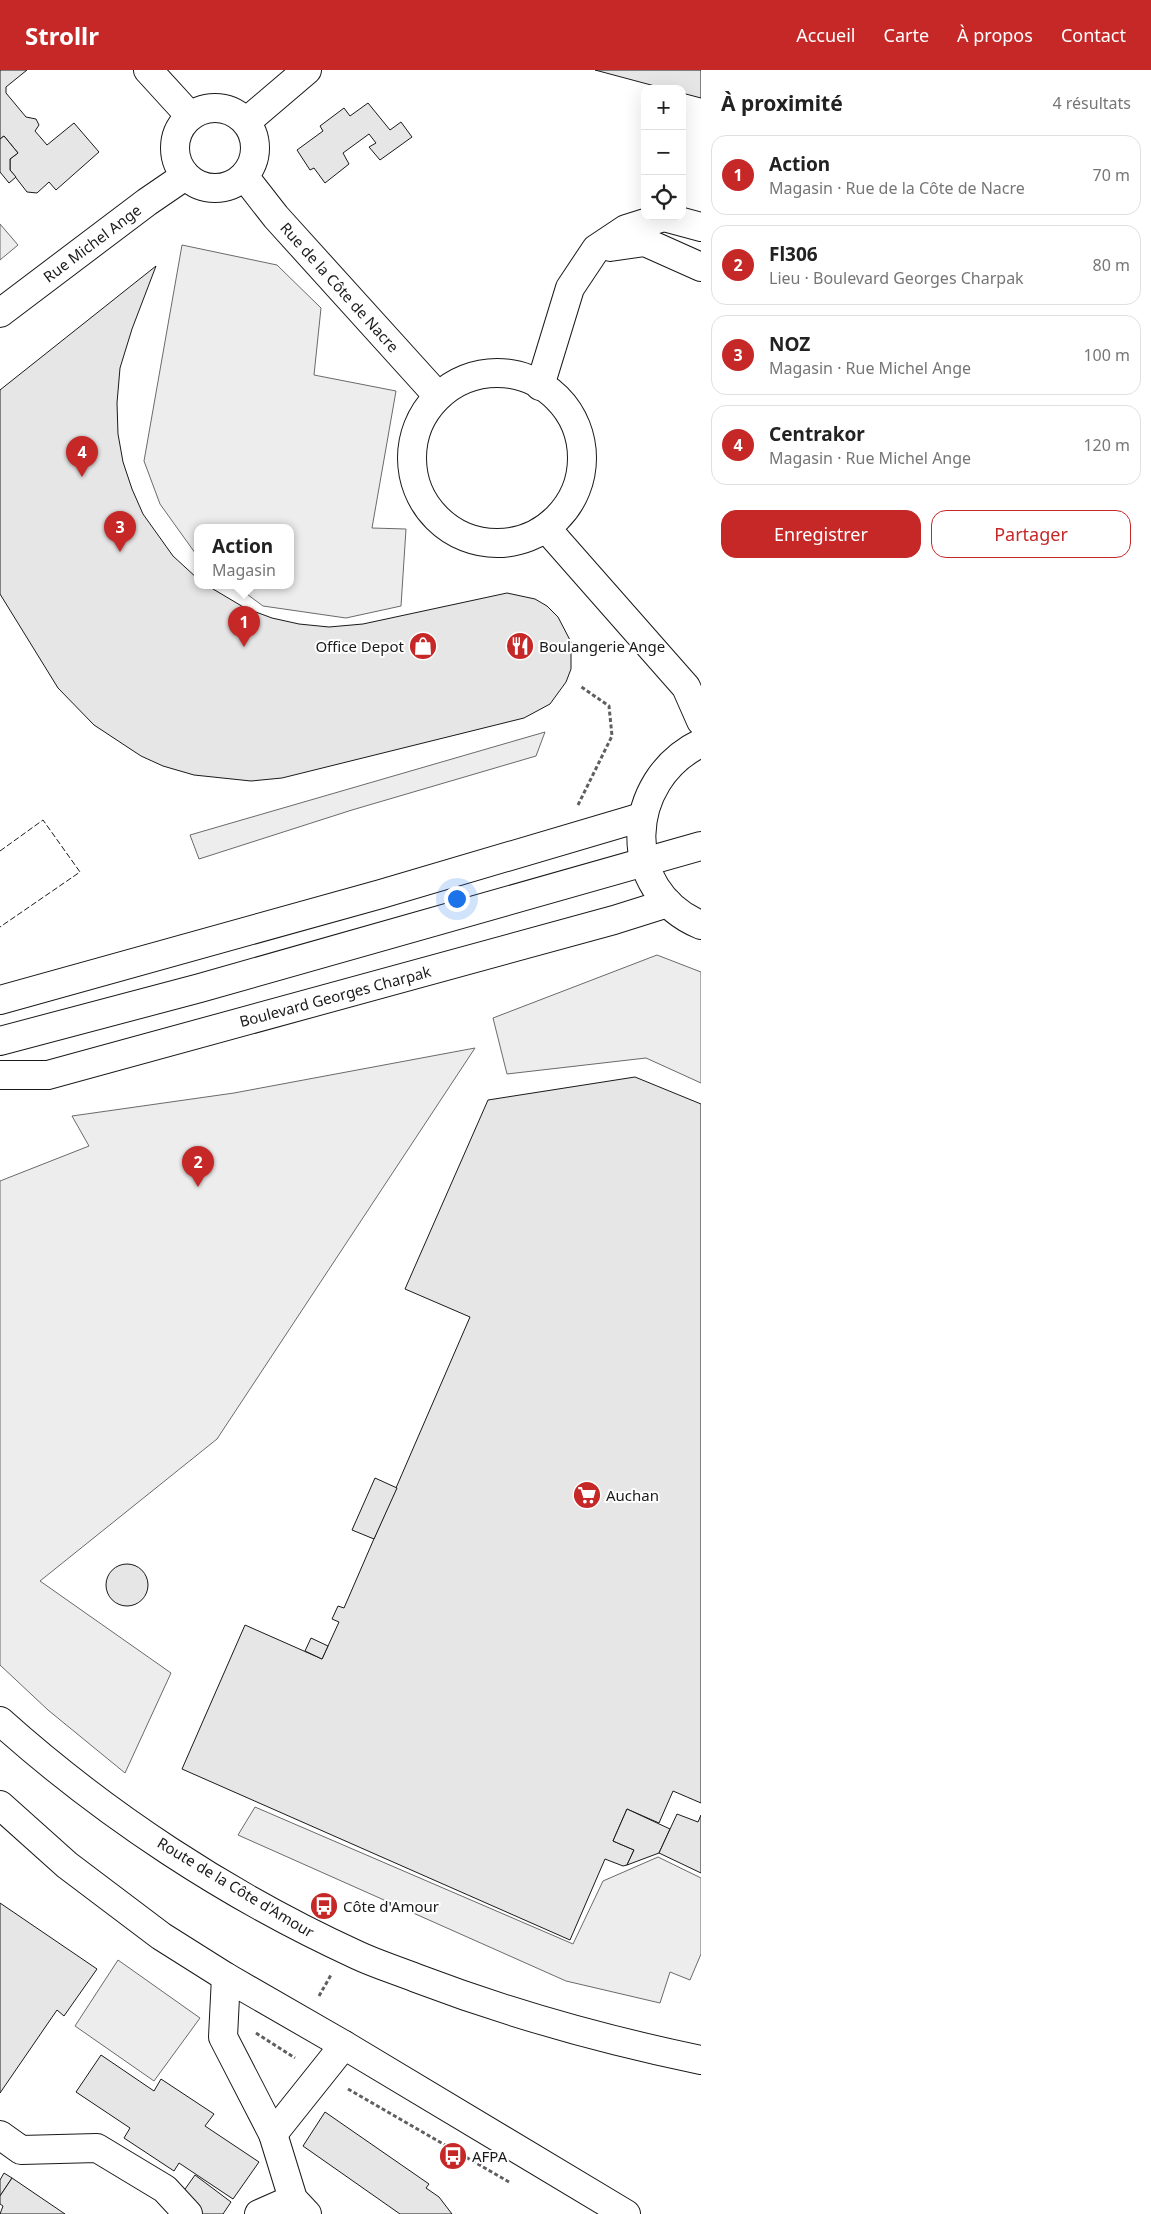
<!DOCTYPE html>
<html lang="fr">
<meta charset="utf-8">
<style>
body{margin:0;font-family:"Noto Sans",sans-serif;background:#f2f2f2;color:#222}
.controls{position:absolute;right:15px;top:15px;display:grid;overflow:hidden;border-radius:10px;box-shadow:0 5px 20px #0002}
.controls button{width:45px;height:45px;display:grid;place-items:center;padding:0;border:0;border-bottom:1px solid #e0e0e0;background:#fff;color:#222;font:25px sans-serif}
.you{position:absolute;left:456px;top:828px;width:18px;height:18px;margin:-12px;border:4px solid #fff;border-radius:50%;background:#1a73e8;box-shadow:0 0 0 8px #1a73e833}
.badge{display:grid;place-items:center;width:32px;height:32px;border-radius:50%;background:#c62828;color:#fff;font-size:16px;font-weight:700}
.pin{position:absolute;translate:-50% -41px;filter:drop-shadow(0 1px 2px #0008)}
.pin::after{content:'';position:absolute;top:26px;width:18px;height:15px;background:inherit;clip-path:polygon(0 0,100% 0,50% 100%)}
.popup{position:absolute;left:194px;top:454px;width:100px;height:65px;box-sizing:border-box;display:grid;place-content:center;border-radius:10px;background:#fff;filter:drop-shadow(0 1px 4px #0005);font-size:16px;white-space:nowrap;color:#767676}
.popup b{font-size:19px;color:#222}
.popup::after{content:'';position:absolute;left:50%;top:100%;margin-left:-10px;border:10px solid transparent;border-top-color:#fff}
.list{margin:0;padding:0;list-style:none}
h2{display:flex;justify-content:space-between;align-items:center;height:65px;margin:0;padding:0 20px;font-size:21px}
h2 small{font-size:16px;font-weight:400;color:#767676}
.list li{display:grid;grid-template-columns:32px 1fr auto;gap:15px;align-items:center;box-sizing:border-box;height:80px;margin:0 10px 10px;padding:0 10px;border:1px solid #e0e0e0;border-radius:15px}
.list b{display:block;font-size:19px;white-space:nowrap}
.list p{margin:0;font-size:16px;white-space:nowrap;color:#767676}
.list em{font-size:16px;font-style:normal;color:#767676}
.actions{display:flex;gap:10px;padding:15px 20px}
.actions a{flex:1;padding:11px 0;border:1px solid #c62828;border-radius:15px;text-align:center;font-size:18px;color:#c62828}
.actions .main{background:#c62828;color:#fff}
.icon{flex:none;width:28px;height:28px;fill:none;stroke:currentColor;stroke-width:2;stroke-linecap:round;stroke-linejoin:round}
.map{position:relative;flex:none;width:701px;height:2144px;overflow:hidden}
header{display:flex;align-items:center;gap:30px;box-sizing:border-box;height:70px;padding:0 25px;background:#c62828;color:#fff}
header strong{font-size:24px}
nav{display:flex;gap:28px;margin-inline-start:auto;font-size:18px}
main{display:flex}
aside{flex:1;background:#fff}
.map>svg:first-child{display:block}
.built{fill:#ededed;stroke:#6a6a6a}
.building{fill:#e6e6e6;stroke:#1a1a1a}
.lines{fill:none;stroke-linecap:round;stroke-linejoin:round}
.minor-casing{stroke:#1a1a1a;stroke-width:30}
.major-casing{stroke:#1a1a1a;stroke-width:30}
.path{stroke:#5f5f5f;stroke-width:3;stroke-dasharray:4 2.5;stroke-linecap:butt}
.minor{stroke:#fff;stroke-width:28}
.major{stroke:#fff;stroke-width:28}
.fence{stroke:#1a1a1a;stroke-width:1;stroke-dasharray:6 2.5;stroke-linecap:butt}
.labels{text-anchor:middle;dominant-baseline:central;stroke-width:4;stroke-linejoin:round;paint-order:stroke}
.street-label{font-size:15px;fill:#1a1a1a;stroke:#fff}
.poi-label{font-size:15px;fill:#1a1a1a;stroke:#fff;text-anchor:start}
</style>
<header>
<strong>Strollr</strong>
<nav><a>Accueil</a><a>Carte</a><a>À propos</a><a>Contact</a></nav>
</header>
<main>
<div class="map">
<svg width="701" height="2144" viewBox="0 0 701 2144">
<rect width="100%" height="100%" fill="#fff"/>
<g class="built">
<path d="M 0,154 L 18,175 L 0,190 Z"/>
<path d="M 182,175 L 277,195 L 321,238 L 314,305 L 396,321 L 372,458 L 406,459 L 401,536 L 346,548 L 263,536 L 236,516 L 290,516 L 290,458 L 198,458 L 198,487 L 160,434 L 144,391 Z"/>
<path d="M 545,662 L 536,686 L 352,740 L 199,789 L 190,765 Z"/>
<path d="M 657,885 L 701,902 L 701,1013 L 646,988 L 507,1004 L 493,948 Z"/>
<path d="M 475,978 L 217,1369 L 40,1511 L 171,1603 L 125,1703 L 48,1640 L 0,1595 L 0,1111 L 89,1076 L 72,1046 L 234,1023 Z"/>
<path d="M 255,1737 L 573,1874 L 603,1811 L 658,1787 L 701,1808 L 701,1884 L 690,1910 L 670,1902 L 660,1933 L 566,1911 L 238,1765 Z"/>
<path d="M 118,1890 L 200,1948 L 154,2011 L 75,1956 Z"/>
</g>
<g class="building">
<path d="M 0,0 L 27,0 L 6,17 L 6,23 L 26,47 L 36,49 L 39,55 L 35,61 L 47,75 L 74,53 L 99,82 L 56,120 L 49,112 L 37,123 L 27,122 L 10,100 L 10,89 L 18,83 L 4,66 L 0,69 Z"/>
<path d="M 595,0 L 701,0 L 701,28 L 682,23 L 682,19 L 666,19 Z"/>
<path d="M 368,33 L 390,60 L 401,52 L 412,67 L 380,90 L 369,77 L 376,73 L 369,64 L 343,83 L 349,94 L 325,113 L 314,98 L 310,100 L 297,80 L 323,61 L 320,56 L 344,38 L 350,46 Z"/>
<path d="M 4,66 L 18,83 L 10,89 L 10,100 L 16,107 L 9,113 L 0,102 L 0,69 Z"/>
<path d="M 156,196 L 132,259 L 120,298 L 117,333 L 118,364 L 123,392 L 132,419 L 143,444 L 173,486 L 198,509 L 198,516 L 208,516 L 245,538 L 272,548 L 299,554 L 329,557 L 363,554 L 507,523 L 535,529 L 547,536 L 558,547 L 571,572 L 571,599 L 566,612 L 550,634 L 524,648 L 282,708 L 251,711 L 194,705 L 163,696 L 141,686 L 94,655 L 58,618 L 0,524 L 0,320 Z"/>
<path d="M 635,1007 L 701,1034 L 701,1733 L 673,1721 L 659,1753 L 627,1739 L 613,1771 L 634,1780 L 627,1795 L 623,1796 L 605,1789 L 570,1870 L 182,1699 L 245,1555 L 322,1589 L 328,1576 L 339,1552 L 332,1549 L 338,1536 L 344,1538 L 470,1247 L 405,1219 L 488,1030 Z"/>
<path d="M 375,1408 L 397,1418 L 374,1469 L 352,1460 Z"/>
<circle cx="127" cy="1515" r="21"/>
<path d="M 311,1568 L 328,1576 L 322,1589 L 305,1581 Z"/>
<path d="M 627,1739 L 670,1759 L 659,1783 L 627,1795 L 634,1780 L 613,1771 Z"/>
<path d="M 677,1744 L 698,1752 L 701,1745 L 701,1803 L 659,1783 Z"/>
<path d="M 0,1833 L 97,1899 L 64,1946 L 57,1940 L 0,2023 Z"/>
<path d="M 101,1985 L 154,2021 L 161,2009 L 214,2044 L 205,2056 L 259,2092 L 233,2129 L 179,2093 L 174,2101 L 124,2068 L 130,2058 L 76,2022 Z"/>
<path d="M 325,2042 L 429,2114 L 426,2118 L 439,2127 L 452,2144 L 400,2144 L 303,2076 Z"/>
<path d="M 448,2078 L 463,2087 L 458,2095 L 444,2085 Z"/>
<path d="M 4,2103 L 12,2108 L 0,2126 L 0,2110 Z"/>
<path d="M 195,2105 L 231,2132 L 223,2144 L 200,2144 L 178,2129 Z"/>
<path d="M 12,2108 L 65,2144 L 0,2144 L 3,2136 L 0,2134 L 0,2126 Z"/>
</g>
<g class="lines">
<defs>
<g id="minor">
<path d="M 148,0 L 190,46"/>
<circle cx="215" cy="78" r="40"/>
<path d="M 246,52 L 307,0"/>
<path d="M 244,106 L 276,147 L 438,326"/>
<path d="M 610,177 L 645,172 L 701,197"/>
<path d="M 0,243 L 147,132 L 185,106"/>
<circle cx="497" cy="388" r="85"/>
<path d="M 540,316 L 570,218 L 596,179 L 626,159 L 664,147 L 701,157"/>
<path d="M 546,458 L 686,617 L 701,651"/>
<path d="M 0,971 L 200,918 L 701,776"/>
<path d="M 226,1907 L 223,1967 L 273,2064 L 293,2129 L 307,2144"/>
<path d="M 273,2064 L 344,1975"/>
<path d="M 0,2065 L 21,2080 L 97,2078 L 165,2119 L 188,2144"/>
<path d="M 259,2144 L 293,2129"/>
</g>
<g id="major">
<path d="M 701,673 C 624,710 619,821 701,855"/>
<path d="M 0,930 L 381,824 L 642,747"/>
<path d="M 0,1005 L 48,1005 L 614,850 L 668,833"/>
<path d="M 0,1651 C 105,1745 228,1826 357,1885 C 376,1894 396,1900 416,1908 C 508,1943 604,1970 701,1990"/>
<path d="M 0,1735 L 67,1795 L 161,1866 L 226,1907 L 344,1975 L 626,2144"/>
</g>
</defs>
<use href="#minor" class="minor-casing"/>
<use href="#major" class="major-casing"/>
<g class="path">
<path d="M 578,735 L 612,666 L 609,636 L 580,616"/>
<path d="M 319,1926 L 331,1905"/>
<path d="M 256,1963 L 295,1988"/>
<path d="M 348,2019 L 509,2112"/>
</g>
<use href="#minor" class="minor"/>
<use href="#major" class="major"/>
<path class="fence" d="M 0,781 L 43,750 L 80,802 L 0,857"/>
</g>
<defs>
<symbol id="shop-disc" viewBox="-11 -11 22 22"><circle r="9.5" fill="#c62828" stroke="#fff"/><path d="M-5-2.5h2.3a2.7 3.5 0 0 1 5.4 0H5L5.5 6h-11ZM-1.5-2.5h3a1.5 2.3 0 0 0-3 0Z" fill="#fff"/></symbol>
<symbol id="restaurant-disc" viewBox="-11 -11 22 22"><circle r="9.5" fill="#c62828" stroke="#fff"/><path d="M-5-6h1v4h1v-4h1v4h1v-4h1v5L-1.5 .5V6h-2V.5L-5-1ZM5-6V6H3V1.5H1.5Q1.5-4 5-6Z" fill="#fff"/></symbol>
<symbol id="supermarket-disc" viewBox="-11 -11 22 22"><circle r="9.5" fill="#c62828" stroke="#fff"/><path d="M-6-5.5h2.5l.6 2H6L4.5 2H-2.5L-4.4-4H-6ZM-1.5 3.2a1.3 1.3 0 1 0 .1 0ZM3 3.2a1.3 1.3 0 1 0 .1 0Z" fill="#fff"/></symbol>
<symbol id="bus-disc" viewBox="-11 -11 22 22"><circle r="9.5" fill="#c62828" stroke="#fff"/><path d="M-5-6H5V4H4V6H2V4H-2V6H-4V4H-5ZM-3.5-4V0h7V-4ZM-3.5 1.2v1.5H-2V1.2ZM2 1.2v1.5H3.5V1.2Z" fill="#fff"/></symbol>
</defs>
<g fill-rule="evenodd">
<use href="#shop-disc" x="407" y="560" width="32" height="32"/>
<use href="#restaurant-disc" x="504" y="560" width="32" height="32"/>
<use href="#supermarket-disc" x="571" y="1409" width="32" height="32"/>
<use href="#bus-disc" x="308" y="1820" width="32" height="32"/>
<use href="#bus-disc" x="437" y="2070" width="32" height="32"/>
</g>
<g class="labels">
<g class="street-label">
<text transform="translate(92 173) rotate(-37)">Rue Michel Ange</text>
<text transform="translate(340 217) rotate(48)">Rue de la Côte de Nacre</text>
<text transform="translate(335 926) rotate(-15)">Boulevard Georges Charpak</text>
<text transform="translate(236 1817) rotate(31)">Route de la Côte d'Amour</text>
</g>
<g class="poi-label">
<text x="404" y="576" text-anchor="end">Office Depot</text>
<text x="539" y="576">Boulangerie Ange</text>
<text x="606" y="1425">Auchan</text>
<text x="343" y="1836">Côte d'Amour</text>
<text x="472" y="2086">AFPA</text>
</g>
</g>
</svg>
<div class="controls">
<button>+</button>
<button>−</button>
<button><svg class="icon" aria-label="locate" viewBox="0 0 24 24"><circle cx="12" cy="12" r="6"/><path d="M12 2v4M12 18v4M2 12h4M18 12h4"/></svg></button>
</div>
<div class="you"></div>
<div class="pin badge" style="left:244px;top:577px">1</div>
<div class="popup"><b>Action</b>Magasin</div>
<div class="pin badge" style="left:198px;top:1117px">2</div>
<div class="pin badge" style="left:120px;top:482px">3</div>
<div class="pin badge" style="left:82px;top:407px">4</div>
</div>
<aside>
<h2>À proximité<small>4 résultats</small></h2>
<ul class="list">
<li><span class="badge">1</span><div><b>Action</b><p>Magasin · Rue de la Côte de Nacre</p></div><em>70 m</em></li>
<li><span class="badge">2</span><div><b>Fl306</b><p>Lieu · Boulevard Georges Charpak</p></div><em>80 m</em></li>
<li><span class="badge">3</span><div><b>NOZ</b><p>Magasin · Rue Michel Ange</p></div><em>100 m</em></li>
<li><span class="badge">4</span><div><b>Centrakor</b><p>Magasin · Rue Michel Ange</p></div><em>120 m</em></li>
</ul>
<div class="actions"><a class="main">Enregistrer</a><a>Partager</a></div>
</aside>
</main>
